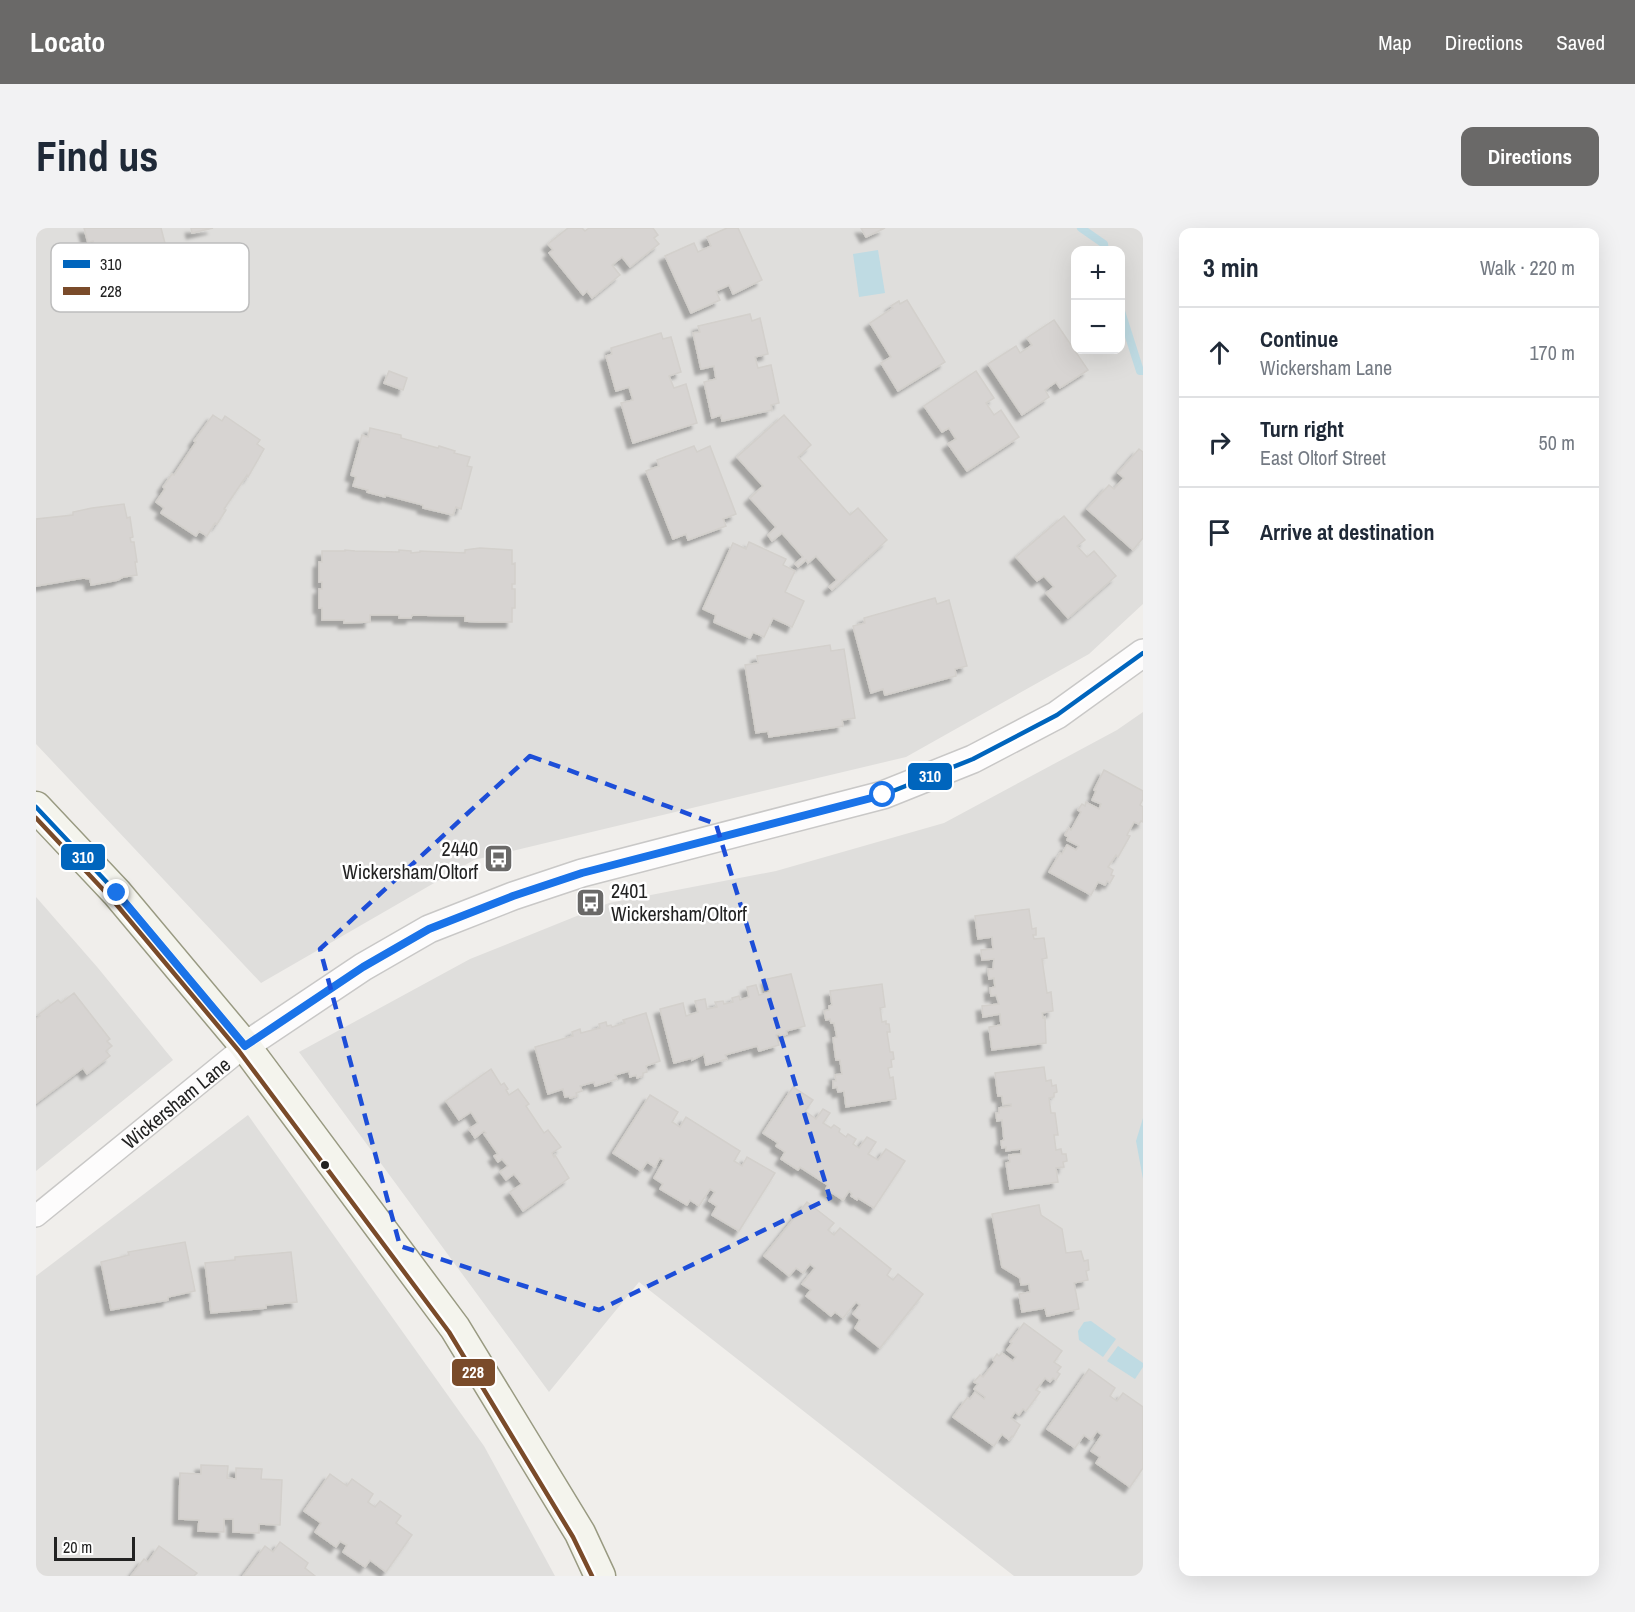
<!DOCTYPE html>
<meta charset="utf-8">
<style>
body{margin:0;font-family:"Archivo Narrow",sans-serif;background:#f2f2f3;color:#1f2937}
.controls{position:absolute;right:18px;top:18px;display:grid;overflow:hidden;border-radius:12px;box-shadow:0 6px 24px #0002}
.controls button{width:54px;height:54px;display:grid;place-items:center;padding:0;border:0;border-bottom:2px solid #e0e1e3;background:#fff;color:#1f2937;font:30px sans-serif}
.scale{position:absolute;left:18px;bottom:15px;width:81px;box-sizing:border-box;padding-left:6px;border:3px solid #222;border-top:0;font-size:16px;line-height:21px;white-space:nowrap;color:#222;-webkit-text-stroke:4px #fff;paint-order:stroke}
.stop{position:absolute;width:18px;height:18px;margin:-14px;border:4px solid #1a73e8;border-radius:50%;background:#fff}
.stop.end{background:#1a73e8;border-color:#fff;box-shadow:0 2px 6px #0008}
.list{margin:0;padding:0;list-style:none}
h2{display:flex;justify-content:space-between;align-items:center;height:78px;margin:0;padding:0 24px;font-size:26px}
h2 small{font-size:20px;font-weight:400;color:#747a83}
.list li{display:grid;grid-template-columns:39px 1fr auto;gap:18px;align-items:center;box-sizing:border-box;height:90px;padding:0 24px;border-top:2px solid #e0e1e3}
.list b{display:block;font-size:22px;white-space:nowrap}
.list p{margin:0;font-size:20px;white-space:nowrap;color:#747a83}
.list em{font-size:20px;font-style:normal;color:#747a83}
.icon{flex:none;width:33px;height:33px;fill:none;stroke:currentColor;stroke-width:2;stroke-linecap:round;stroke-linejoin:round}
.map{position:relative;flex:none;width:1107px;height:1348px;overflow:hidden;border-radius:12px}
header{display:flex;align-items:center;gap:36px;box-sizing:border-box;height:84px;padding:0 30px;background:#6a6968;color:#fff}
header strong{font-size:28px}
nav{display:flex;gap:33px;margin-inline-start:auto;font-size:21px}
.intro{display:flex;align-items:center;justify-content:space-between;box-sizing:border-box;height:144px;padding:0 36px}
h1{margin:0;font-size:42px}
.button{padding:15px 27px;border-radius:12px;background:#6a6968;color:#fff;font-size:21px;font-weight:700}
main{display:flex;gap:36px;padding:0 36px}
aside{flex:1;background:#fff;border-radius:12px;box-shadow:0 6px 24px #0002}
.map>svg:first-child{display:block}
.residential{fill:#dfdedc;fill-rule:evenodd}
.water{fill:#bfdbe3}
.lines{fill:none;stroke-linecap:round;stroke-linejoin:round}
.stream{stroke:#bfdbe3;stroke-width:8}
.building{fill:#d7d4d2;stroke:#d3d0cc;stroke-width:1.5;filter:url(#shadow)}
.minor-casing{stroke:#c9c8c7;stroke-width:24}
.tertiary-casing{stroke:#c9c8c7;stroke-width:30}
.secondary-casing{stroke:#999a82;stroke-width:33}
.minor{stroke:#fdfcfc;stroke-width:21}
.tertiary{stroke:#fdfcfc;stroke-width:27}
.secondary{stroke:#f4f4ed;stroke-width:30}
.bus-1-casing{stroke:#fff;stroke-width:9}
.bus-2-casing{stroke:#fff;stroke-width:9}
.bus-1{stroke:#0065bd;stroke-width:4.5}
.bus-2{stroke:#7a4b2a;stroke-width:4.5}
.route{stroke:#1a73e8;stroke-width:8}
.marked{fill:none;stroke:#1d4ed8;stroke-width:4.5;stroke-dasharray:12 8;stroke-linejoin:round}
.bus-dot{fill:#222;stroke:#fff;stroke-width:2}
.labels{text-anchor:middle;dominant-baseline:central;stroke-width:5;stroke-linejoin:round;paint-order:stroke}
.poi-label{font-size:20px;fill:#222;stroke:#fff;text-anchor:end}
.street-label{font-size:20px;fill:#222;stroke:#fff}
.key{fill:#fff;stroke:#bdbdbd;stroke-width:1.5}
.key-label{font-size:16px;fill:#222}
.line-badge{stroke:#fff;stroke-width:2}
.badge-label{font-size:16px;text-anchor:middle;font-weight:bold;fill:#fff}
</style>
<header>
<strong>Locato</strong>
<nav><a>Map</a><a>Directions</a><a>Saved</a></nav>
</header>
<div class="intro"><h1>Find us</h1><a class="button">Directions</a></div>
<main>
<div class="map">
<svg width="1107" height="1348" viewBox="0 0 1107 1348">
<defs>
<filter id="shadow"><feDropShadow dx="-5.5" dy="5.5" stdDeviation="1.5" flood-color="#0004"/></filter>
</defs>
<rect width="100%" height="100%" fill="#f0eeeb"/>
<g class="residential">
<path d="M 0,0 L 1107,0 L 1107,376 L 1053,426 L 870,529 L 438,632 L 225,755 L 0,516 ZM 1040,22 L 1084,22 L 1084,122 L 1040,122 Z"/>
<path d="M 1107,484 L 1107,1348 L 978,1348 L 603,1054 L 513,1164 L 263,824 L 434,731 L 573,675 L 740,643 L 908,595 L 1081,502 Z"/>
<path d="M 0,669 L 62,740 L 137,832 L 0,943 Z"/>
<path d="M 212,887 L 448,1218 L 519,1348 L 0,1348 L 0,1048 Z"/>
</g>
<g class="water">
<path d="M 842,22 L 849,65 L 823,69 L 817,26 Z"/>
<path d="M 1107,890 L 1107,951 L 1100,913 Z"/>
<path d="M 1055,1093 L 1080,1111 L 1067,1129 L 1043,1112 L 1042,1103 L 1048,1094 Z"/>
<path d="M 1082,1118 L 1107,1135 L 1107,1139 L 1099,1151 L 1071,1133 Z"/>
</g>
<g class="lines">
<g class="stream">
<path d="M 1045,0 L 1068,16 L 1069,22"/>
<path d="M 1084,80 L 1104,143 L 1107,143"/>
</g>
</g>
<g class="building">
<path d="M 48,0 L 125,0 L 130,19 L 118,22 L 119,27 L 107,31 L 110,44 L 92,48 L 89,34 L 78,37 L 77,32 L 63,35 L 57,13 L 52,15 Z"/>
<path d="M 155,0 L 177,0 L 156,5 Z"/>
<path d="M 532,0 L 546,0 L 549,3 L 553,0 L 617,0 L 622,7 L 618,10 L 623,16 L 594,39 L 586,29 L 576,37 L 584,47 L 556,70 L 551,63 L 547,67 L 513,25 L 517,22 L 512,16 Z"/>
<path d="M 691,0 L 702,0 L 726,52 L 697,66 L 693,57 L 680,63 L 684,72 L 655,85 L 629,28 L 658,15 L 662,24 L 675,18 L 671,9 Z"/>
<path d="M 825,0 L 849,0 L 830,9 Z"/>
<path d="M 871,72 L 909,134 L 862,163 L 845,135 L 855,129 L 834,95 L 857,80 L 855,78 L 863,73 L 864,76 Z"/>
<path d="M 714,86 L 716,93 L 724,90 L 732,126 L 719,129 L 722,140 L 735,137 L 743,175 L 735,177 L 736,182 L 686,193 L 685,187 L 676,190 L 668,154 L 680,151 L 678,138 L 665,141 L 657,105 L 664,104 L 662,98 Z"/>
<path d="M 1018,92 L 1052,142 L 1024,160 L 1020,154 L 1009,162 L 1013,169 L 986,187 L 952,136 L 980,118 L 984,125 L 996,117 L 991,110 Z"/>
<path d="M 625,105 L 627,111 L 635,109 L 645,144 L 633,148 L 638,160 L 650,156 L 661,195 L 597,215 L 585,175 L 597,172 L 593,159 L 580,163 L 570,128 L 576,126 L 575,120 Z"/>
<path d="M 353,143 L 371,150 L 367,162 L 348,155 Z"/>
<path d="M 940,143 L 958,170 L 950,175 L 958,187 L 965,182 L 983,209 L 931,243 L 912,216 L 920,211 L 913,200 L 906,204 L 888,178 Z"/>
<path d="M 177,187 L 186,193 L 189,188 L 224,212 L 221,216 L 228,221 L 212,249 L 211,247 L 188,281 L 190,282 L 181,296 L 179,295 L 171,308 L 163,303 L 160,308 L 125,285 L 128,280 L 120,274 L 129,261 L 127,259 L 136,246 L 138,247 L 160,214 L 158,213 Z"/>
<path d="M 748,187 L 775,217 L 762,229 L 814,287 L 822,280 L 851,312 L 796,362 L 793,359 L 801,352 L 780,328 L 772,335 L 770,332 L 762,339 L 759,336 L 767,329 L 746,305 L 736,313 L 732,307 L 740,299 L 714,270 L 727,258 L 701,229 Z"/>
<path d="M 334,200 L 365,207 L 365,210 L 402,220 L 403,218 L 419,223 L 418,225 L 434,229 L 431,238 L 436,239 L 425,281 L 420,279 L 417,287 L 387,280 L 387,277 L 349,267 L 349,269 L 331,264 L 332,262 L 317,258 L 320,249 L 315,247 L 326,207 L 332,209 Z"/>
<path d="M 658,218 L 661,224 L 674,218 L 700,286 L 687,291 L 690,298 L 652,312 L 650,306 L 637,311 L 610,243 L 623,238 L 621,232 Z"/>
<path d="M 1103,221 L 1107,224 L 1107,310 L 1097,322 L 1051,281 L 1073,257 L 1078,261 L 1088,250 L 1082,245 Z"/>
<path d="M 88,276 L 91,290 L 94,289 L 97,309 L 94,310 L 95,314 L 98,314 L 101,334 L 99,334 L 101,347 L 87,349 L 82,352 L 55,357 L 54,351 L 47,350 L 0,358 L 0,291 L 37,287 L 37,284 L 56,280 Z"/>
<path d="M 1028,288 L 1049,312 L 1041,318 L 1051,329 L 1058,323 L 1080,348 L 1032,390 L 1010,365 L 1018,359 L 1008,348 L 1001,353 L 980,329 Z"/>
<path d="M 713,314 L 750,331 L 747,337 L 759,343 L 749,364 L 768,373 L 756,399 L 737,390 L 728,409 L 717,404 L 714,410 L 678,394 L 680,387 L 667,381 L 697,315 L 710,321 Z"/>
<path d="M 444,320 L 476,322 L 476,336 L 479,335 L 479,356 L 476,356 L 476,361 L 479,361 L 479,380 L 476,380 L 476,394 L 443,394 L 429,393 L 429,388 L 376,387 L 375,390 L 363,390 L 363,387 L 334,387 L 334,394 L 308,395 L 308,392 L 286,392 L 286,380 L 283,380 L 283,361 L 286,361 L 286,354 L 283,354 L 283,334 L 286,334 L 286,323 L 309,323 L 309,322 L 319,323 L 363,324 L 363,322 L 375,323 L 375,325 L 384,324 L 384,323 L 429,325 L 429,322 Z"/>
<path d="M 899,370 L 901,376 L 913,372 L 931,438 L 919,441 L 920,448 L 849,467 L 847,461 L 835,465 L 817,398 L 829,395 L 828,390 Z"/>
<path d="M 794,417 L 795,423 L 808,421 L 819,490 L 806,492 L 807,498 L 733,509 L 732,503 L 720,505 L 709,437 L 722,435 L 721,428 Z"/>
<path d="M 1068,542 L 1107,563 L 1107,571 L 1104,577 L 1107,579 L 1107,594 L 1105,593 L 1103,596 L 1098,594 L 1091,607 L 1094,608 L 1082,629 L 1080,627 L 1072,639 L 1077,642 L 1075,647 L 1078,648 L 1074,655 L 1071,653 L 1069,657 L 1062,654 L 1055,667 L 1013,644 L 1024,625 L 1026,626 L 1031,617 L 1040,622 L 1043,618 L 1031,612 L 1032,609 L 1029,607 L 1033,600 L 1035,602 L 1045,584 L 1042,582 L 1046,576 L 1049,578 L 1050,574 L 1063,581 L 1065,576 L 1056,572 L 1060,563 L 1058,562 Z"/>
<path d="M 993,681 L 996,701 L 1000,700 L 1000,707 L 997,707 L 998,711 L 1008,710 L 1011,730 L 1006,731 L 1011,765 L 1015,764 L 1017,783 L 1006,785 L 1007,790 L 1009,789 L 1010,815 L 956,822 L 953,799 L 965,797 L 964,786 L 947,789 L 946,778 L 963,776 L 960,767 L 955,768 L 954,760 L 959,759 L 958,750 L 953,751 L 952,741 L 957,741 L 958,731 L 946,732 L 945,722 L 957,721 L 956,709 L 942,711 L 939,688 Z"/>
<path d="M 755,746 L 769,798 L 750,803 L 751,806 L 744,808 L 743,806 L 740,807 L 743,817 L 723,823 L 721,818 L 689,827 L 691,831 L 670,837 L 668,826 L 656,832 L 656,830 L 638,835 L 624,781 L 647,775 L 650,788 L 662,784 L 659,773 L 669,771 L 671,781 L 681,779 L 679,774 L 687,773 L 688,776 L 697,774 L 696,770 L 703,768 L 704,772 L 713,769 L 711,759 L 720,757 L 723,767 L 734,764 L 731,751 Z"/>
<path d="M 846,756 L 849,779 L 844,780 L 846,794 L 850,793 L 850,796 L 853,796 L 854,804 L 851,804 L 854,824 L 857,824 L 858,831 L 855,832 L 856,839 L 852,840 L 854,850 L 857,849 L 860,871 L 810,879 L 808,863 L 802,864 L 801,859 L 797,860 L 797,853 L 800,853 L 799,847 L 806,846 L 804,832 L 800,832 L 797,810 L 801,809 L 798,795 L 795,795 L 794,791 L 790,792 L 788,783 L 793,782 L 793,778 L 796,777 L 794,763 Z"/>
<path d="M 38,765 L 74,811 L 71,813 L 76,818 L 70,823 L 74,828 L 51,846 L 47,840 L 0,875 L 0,791 L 4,788 L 2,787 L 22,772 L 25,775 Z"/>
<path d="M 610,785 L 624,833 L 610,838 L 611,844 L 607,845 L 607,848 L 601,850 L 600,847 L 594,849 L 593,843 L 579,847 L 581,851 L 559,858 L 558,854 L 544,858 L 546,863 L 540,865 L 541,868 L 534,870 L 533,868 L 529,869 L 527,861 L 512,866 L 499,819 L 537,808 L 536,804 L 544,801 L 545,805 L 564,800 L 563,796 L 570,794 L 571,798 L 575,797 L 576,799 L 589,795 L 587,792 Z"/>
<path d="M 1008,839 L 1010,853 L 1015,852 L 1016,858 L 1020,857 L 1021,864 L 1018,865 L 1018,869 L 1013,870 L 1015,885 L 1019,885 L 1022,907 L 1018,907 L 1020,922 L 1025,921 L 1026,926 L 1030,926 L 1031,933 L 1027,934 L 1028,939 L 1020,940 L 1022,954 L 974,961 L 970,935 L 974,934 L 973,927 L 985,926 L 985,921 L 970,923 L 970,919 L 966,920 L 965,913 L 968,912 L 966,892 L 961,893 L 960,885 L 963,885 L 963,880 L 975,878 L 975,876 L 967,877 L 966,868 L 962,868 L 959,845 Z"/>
<path d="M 455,841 L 465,857 L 468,855 L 472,861 L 470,862 L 473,867 L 482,861 L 493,876 L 490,878 L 508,905 L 512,902 L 525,919 L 516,925 L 518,929 L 519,927 L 533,950 L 487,983 L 474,964 L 486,956 L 478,946 L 470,952 L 464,944 L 472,938 L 466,931 L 462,934 L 458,928 L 462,926 L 448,906 L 450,905 L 448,903 L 439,910 L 433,901 L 442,895 L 435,884 L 423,892 L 410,873 Z"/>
<path d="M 757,859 L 777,872 L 769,883 L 780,891 L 787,881 L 794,885 L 787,895 L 795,900 L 798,897 L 804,901 L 803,904 L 810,909 L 812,906 L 820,911 L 817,916 L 823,920 L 831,909 L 840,914 L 832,926 L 842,932 L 850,921 L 869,933 L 838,980 L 822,970 L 821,972 L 815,968 L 816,966 L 813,963 L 807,972 L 790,961 L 792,957 L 764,939 L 762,942 L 745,931 L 749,924 L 740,918 L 742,915 L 727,905 Z"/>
<path d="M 614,867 L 642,884 L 636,894 L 644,899 L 650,889 L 704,923 L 698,933 L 706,938 L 711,929 L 739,945 L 703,1003 L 676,987 L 681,978 L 673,973 L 679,964 L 674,961 L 663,978 L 654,972 L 651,977 L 624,961 L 627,956 L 618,950 L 628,932 L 624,930 L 619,939 L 611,934 L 605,943 L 577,925 Z"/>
<path d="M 771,974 L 798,995 L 792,1002 L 798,1007 L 804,1000 L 855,1041 L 851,1047 L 857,1052 L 862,1046 L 887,1066 L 844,1120 L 819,1100 L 824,1092 L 817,1086 L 824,1077 L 820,1074 L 807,1090 L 799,1084 L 795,1088 L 770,1068 L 775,1062 L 766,1056 L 779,1040 L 774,1036 L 767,1045 L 760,1040 L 753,1048 L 728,1028 Z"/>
<path d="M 1003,977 L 1005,987 L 1026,1001 L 1030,1025 L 1045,1023 L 1048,1033 L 1052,1032 L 1053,1042 L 1050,1043 L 1052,1052 L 1038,1055 L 1043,1081 L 1011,1088 L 1009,1080 L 986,1084 L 983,1066 L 994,1064 L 993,1056 L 985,1057 L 984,1050 L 966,1039 L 956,986 Z"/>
<path d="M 149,1014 L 159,1063 L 132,1069 L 132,1072 L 75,1082 L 65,1034 L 93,1027 L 92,1024 Z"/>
<path d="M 255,1024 L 261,1074 L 230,1077 L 230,1080 L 175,1085 L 169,1035 L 199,1032 L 199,1029 Z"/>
<path d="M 988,1095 L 1026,1123 L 1018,1134 L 1025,1139 L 1021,1144 L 1024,1146 L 1020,1152 L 1017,1150 L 1014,1154 L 1009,1150 L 1000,1162 L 1004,1164 L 990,1183 L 987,1181 L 983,1187 L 979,1184 L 975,1190 L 984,1197 L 977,1209 L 976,1208 L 973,1212 L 966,1206 L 958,1218 L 917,1189 L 931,1170 L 934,1171 L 939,1164 L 948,1171 L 949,1169 L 938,1161 L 942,1156 L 938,1154 L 944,1147 L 947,1149 L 959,1134 L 957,1132 L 961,1126 L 963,1128 L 966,1125 L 977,1133 L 980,1129 L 971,1122 L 976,1115 L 974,1114 Z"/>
<path d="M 1053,1141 L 1079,1160 L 1074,1168 L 1081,1173 L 1087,1165 L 1107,1179 L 1107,1240 L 1094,1259 L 1060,1235 L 1064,1229 L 1055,1223 L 1066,1207 L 1061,1203 L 1055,1212 L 1048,1207 L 1039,1220 L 1011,1201 Z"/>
<path d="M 165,1237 L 192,1238 L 191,1250 L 200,1251 L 200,1240 L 226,1241 L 225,1251 L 246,1252 L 244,1297 L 223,1296 L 223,1305 L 197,1304 L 197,1291 L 188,1291 L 188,1304 L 162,1303 L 163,1292 L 143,1291 L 144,1245 L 165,1246 Z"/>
<path d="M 294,1246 L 311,1258 L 316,1251 L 337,1266 L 332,1274 L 339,1279 L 344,1273 L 365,1288 L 360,1295 L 376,1307 L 350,1344 L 334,1332 L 329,1339 L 307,1324 L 311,1317 L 304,1313 L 300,1319 L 279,1304 L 285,1295 L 268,1283 Z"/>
<path d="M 244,1314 L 272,1335 L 269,1340 L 279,1348 L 207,1348 L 229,1318 L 237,1324 Z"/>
<path d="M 123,1318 L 161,1345 L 158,1348 L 95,1348 L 108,1331 L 112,1334 Z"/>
</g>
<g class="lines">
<defs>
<g id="minor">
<path id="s1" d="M 0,988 L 209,818"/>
</g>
<path id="tertiary" d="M 209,818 L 327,739 L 393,701 L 477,668 L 546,645 L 847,567 L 937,531 L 1021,487 L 1107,425"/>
<path id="secondary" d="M 0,579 L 81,665 L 209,818 L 419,1100 L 544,1305 L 564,1348"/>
</defs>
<use href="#minor" class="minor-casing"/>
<use href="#tertiary" class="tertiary-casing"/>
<use href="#secondary" class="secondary-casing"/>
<use href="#minor" class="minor"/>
<use href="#tertiary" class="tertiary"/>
<use href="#secondary" class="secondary"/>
<defs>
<g id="bus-1">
<path d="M 0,579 L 81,665 L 209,818"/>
<path d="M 209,818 L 327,739 L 393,701 L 477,668 L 546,645 L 847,567 L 937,531 L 1021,487 L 1107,425"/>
</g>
<path id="bus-2" d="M 0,590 L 75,670 L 203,823 L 413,1104 L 537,1309 L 556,1348"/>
</defs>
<use href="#bus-1" class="bus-1-casing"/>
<use href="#bus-2" class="bus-2-casing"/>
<use href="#bus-1" class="bus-1"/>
<use href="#bus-2" class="bus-2"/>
</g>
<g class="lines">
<path class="route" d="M 81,665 L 209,818 L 327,739 L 393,701 L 477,668 L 546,645 L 847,567"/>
</g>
<path class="marked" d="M 494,528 L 680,596 L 794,970 L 563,1082 L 364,1018 L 284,721 Z"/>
<defs>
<symbol id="bus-square" viewBox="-11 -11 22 22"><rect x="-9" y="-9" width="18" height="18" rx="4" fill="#6a6968" stroke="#fff"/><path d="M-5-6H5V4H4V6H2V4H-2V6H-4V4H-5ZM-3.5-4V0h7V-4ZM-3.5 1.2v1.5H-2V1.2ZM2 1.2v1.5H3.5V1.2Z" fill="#fff"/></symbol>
</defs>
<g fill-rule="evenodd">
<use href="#bus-square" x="446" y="614" width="33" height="33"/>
<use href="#bus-square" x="538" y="658" width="33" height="33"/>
</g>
<circle class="bus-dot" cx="289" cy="937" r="5"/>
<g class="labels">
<g class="poi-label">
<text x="442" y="620">2440<tspan x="442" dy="23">Wickersham/Oltorf</tspan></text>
<text x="575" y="662" text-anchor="start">2401<tspan x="575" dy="23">Wickersham/Oltorf</tspan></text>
</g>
<g class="street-label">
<text stroke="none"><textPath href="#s1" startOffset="180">Wickersham Lane</textPath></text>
</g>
</g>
<rect x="15" y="15" width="198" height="69" rx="9" class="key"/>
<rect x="27" y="32" width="27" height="8" fill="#0065bd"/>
<rect x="27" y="59" width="27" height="8" fill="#7a4b2a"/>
<g class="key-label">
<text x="64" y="42">310</text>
<text x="64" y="69">228</text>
</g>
<g class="line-badge">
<rect x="871" y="534" width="46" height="29" rx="6" fill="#0065bd"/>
<rect x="24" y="615" width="46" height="28" rx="6" fill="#0065bd"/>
<rect x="415" y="1130" width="45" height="29" rx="6" fill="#7a4b2a"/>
</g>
<g class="badge-label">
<text x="894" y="554">310</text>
<text x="47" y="635">310</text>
<text x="437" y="1150">228</text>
</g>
</svg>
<div class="controls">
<button>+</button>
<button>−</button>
</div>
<div class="scale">20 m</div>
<div class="stop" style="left:847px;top:567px"></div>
<div class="stop end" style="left:81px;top:665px"></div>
</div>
<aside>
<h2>3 min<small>Walk · 220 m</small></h2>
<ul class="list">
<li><svg class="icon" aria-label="ahead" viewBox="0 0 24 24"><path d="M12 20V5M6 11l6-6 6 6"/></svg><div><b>Continue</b><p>Wickersham Lane</p></div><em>170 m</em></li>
<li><svg class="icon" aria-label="right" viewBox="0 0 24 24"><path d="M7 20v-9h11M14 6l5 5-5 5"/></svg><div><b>Turn right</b><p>East Oltorf Street</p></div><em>50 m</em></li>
<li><svg class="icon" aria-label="arrive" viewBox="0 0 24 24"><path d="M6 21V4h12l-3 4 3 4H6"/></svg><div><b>Arrive at destination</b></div></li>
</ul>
</aside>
</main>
